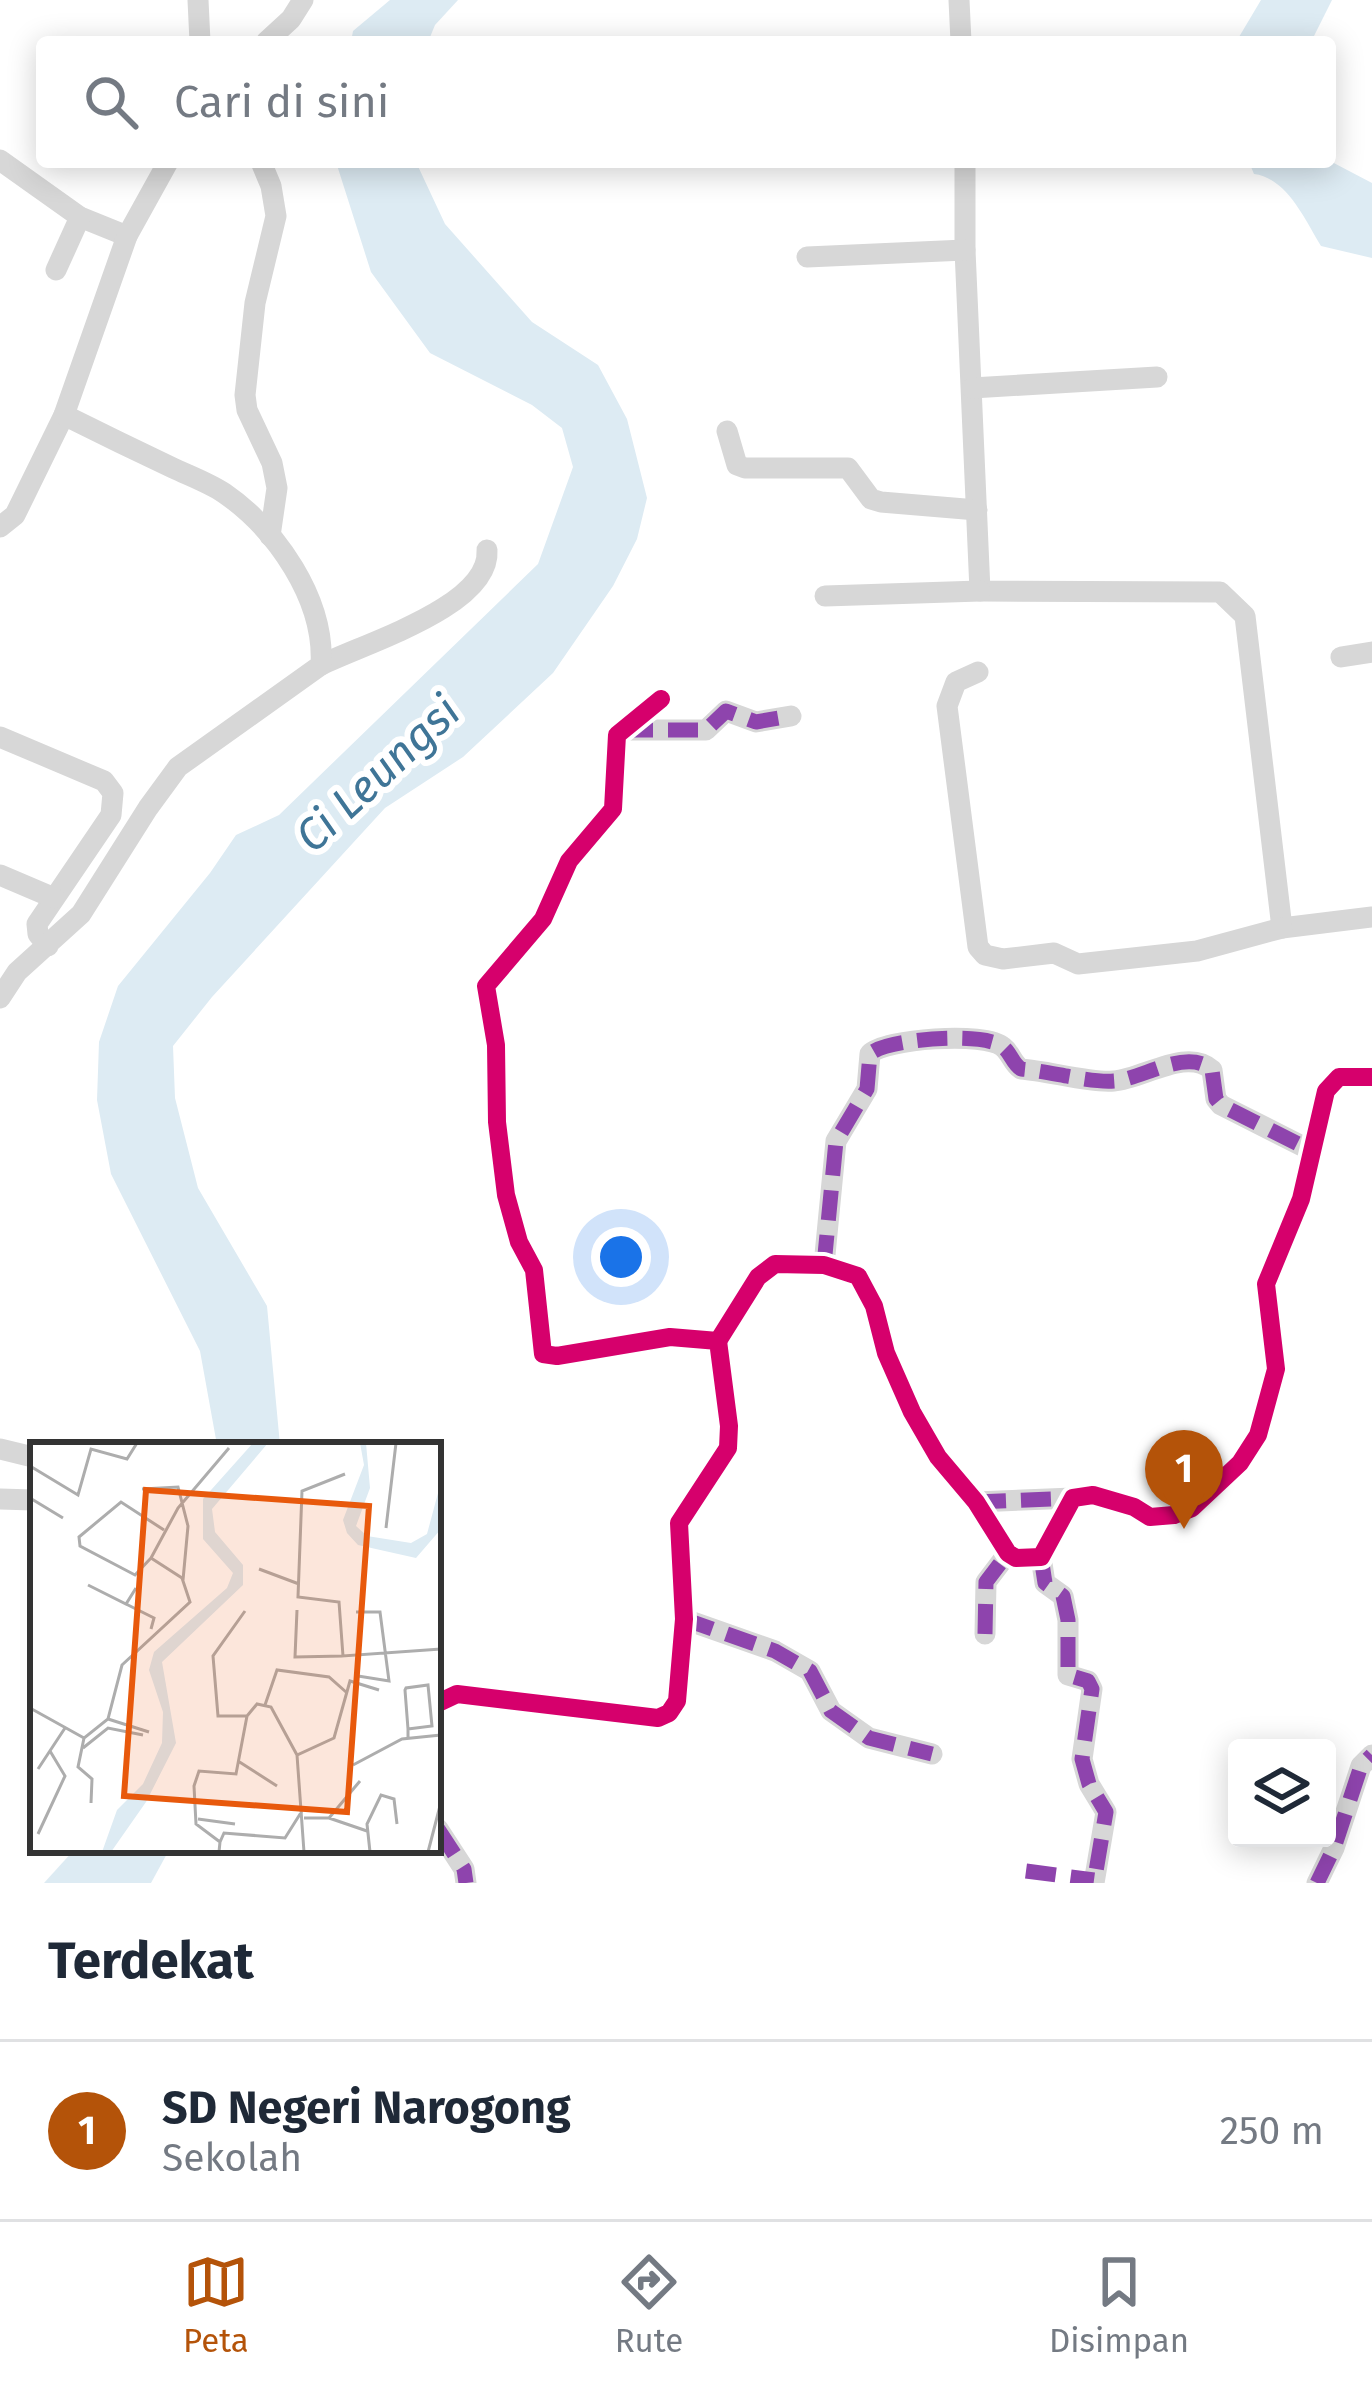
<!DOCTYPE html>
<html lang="id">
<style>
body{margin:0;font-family:"Fira Sans",sans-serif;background:#f6f6f7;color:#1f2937}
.controls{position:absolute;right:36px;bottom:36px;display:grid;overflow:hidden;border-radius:12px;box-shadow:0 6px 30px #0003}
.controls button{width:108px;height:108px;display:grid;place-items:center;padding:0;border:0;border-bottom:3px solid #e0e1e3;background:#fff;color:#1f2937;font:60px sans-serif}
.you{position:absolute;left:621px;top:1257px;width:42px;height:42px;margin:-30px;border:9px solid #fff;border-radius:50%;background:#1a73e8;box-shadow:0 0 0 18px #1a73e833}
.badge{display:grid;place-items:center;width:78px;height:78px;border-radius:50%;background:#b45309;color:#fff;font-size:39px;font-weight:700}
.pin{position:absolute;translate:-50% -99px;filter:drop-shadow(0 3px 6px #0008)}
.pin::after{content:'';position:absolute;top:63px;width:42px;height:36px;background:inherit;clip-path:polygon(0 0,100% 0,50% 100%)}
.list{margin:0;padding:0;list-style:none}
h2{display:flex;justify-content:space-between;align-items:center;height:156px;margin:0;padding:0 48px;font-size:51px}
h2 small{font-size:39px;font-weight:400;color:#747a83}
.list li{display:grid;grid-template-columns:78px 1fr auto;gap:36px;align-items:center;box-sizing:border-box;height:180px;padding:0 48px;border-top:3px solid #e0e1e3}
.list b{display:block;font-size:45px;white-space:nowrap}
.list p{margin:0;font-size:39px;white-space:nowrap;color:#747a83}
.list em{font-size:39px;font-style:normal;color:#747a83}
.icon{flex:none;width:66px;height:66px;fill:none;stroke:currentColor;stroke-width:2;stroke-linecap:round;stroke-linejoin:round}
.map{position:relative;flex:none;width:1372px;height:1883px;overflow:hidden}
.search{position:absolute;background:#fff;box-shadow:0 6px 30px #0003;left:36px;right:36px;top:36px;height:132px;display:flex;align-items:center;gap:30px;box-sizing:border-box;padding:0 42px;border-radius:12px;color:#747a83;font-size:45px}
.sheet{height:336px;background:#fff}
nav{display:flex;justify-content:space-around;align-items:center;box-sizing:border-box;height:168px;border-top:3px solid #e0e1e3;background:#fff;font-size:33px;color:#747a83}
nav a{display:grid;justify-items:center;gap:6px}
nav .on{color:#b45309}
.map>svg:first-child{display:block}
.water{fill:#ddebf3}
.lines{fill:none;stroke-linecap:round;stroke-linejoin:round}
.minor{stroke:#d7d7d7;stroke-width:21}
.quiet{stroke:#8e44ad;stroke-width:15;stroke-dasharray:30 15;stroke-linecap:butt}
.cycleway-casing{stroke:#fff;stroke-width:26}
.cycleway{stroke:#d6006c;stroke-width:18}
.labels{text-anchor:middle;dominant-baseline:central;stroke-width:12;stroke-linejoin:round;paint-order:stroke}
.water-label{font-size:45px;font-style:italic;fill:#3f7597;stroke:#fff}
.inset-road{fill:none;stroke:#adadad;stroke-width:3}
.view{fill:#e8590c;fill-opacity:0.15;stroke:#e8590c;stroke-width:6}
.inset-edge{fill:none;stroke:#333;stroke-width:6}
</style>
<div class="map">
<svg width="1372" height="1883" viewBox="0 0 1372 1883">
<rect width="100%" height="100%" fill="#fff"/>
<g class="water">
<path d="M 390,0 L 458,0 L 435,25 L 428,42 L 351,42 L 353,31 Z"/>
<path d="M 1261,0 L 1332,0 L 1311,42 L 1236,42 Z"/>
<path d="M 1330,161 L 1372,183 L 1372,258 L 1321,246 C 1305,220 1287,178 1254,174 L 1249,162 Z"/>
<path d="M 336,162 L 416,162 L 445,224 L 532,322 L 598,365 L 627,419 L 647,498 L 637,539 L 613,586 L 553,673 L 463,757 L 385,808 L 212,997 L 173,1046 L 175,1098 L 198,1188 L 267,1306 L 280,1445 L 217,1445 L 200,1351 L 111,1174 L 97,1100 L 99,1042 L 118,986 L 210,873 L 236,835 L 279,815 L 538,564 L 573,467 L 562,428 L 532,405 L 430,353 L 371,272 Z"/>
<path d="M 74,1850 L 169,1850 L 151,1883 L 44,1883 Z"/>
</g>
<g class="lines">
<g class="minor">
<path d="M 198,0 L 200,42"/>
<path d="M 959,0 L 961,42"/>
<path d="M 266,42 L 291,19 L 303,0"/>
<path d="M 0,160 L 80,217 L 127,236"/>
<path d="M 261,162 L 271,186 L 276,216 L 255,303 L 245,395 L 247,410 L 272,463 L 277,488 L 270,536"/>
<path d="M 965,162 L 965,250 L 980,591 L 1220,592 L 1245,616 L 1282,928 L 1372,917"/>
<path d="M 807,257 L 965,250"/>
<path d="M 56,270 L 80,217"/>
<path d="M 972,388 L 1157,377"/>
<path d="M 727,431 L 737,465 L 745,468 L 848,468 L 871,499 L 881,502 L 977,510"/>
<path d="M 0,527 L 15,515 L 64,415"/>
<path d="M 825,596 L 980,591"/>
<path d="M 1341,657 L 1372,652"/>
<path d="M 321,665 C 365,643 491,606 487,550"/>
<path d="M 978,672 L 956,682 L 947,706 L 978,947 L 985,955 L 1003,959 L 1054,953 L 1078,964 L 1197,951 L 1282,928"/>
<path d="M 622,730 L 706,730 L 726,711 L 756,722 L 791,716"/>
<path d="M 0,737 L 104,781 L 113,793 L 111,815 L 37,924 L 38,934 L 48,946"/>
<path d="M 0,875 L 54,898"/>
<path d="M 0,998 L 17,972 L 81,914 L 148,808 L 178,767 L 321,665 C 325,599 276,529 224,493 C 209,483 190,476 173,468 C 137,451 100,433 64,415 L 127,236 L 168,162"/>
<path d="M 824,1265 L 836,1141 L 867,1089 L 870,1054 C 884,1039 985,1031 1003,1047 C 1011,1053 1012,1063 1021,1069 C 1048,1071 1090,1083 1114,1081 C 1143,1079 1187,1047 1212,1070 L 1216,1099 L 1221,1105 L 1312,1151"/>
<path d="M 718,1341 L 758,1277 L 775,1264 L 824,1265 L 858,1276 L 874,1306 L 886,1353 L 912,1412 L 938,1457 L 976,1502 L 1008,1553 L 1016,1558 L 1041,1557 L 1073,1498 L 1093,1495 L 1134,1507 L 1150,1517 L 1174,1515 L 1192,1508 L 1240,1463 L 1258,1435 L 1276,1369 L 1266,1284 L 1301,1199 L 1326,1091 L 1339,1077 L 1372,1077"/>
<path d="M 0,1449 L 33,1457"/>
<path d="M 0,1499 L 33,1500"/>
<path d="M 976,1502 L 1073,1498"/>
<path d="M 1041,1557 L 1045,1583 L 1063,1596 L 1068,1620 L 1068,1675 L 1088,1681 L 1092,1689 L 1082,1759 L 1089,1784 L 1106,1812 L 1094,1883"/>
<path d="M 684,1619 L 775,1651 L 810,1671 L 831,1711 L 869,1738 L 932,1754"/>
<path d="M 985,1634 L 986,1582 L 1008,1553"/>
<path d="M 438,1703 L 457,1694 L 658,1718 L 669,1713 L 677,1701 L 684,1619 L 679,1523 L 728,1448 L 729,1426 L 718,1341 L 670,1337 L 557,1356 L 543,1354 L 534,1270 L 519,1242 L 506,1195 L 497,1122 L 496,1045 L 486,986 L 543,919 L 569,861 L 613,809 L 617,735 L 661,699"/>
<path d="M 438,1829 L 464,1869 L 466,1883"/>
<path d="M 1317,1883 L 1334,1848 L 1361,1766 L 1372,1755"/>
</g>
<g class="quiet">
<path d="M 623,730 L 706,730 L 726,711 L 756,722 L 791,716"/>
<path d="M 824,1265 L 836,1141 L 867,1089 L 870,1054 C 884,1039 985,1031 1003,1047 C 1011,1053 1012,1063 1021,1069 C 1048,1071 1090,1083 1114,1081 C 1143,1079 1187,1047 1212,1070 L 1216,1099 L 1221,1105 L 1312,1151"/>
<path d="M 976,1502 L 1073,1498"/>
<path d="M 1041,1557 L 1045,1583 L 1063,1596 L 1068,1620 L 1068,1675 L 1088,1681 L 1092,1689 L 1082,1759 L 1089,1784 L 1106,1812 L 1094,1883"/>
<path d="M 684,1619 L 775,1651 L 810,1671 L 831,1711 L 869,1738 L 932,1754"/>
<path d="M 985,1634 L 986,1582 L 1008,1553"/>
<path d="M 438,1829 L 464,1869 L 466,1883"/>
<path d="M 1026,1871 L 1094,1880"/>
<path d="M 1317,1883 L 1334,1848 L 1361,1766 L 1372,1755"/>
</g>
<defs>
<g id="cycleway">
<path d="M 718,1341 L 758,1277 L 775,1264 L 824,1265 L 858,1276 L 874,1306 L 886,1353 L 912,1412 L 938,1457 L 976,1502 L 1008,1553 L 1016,1558 L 1041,1557 L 1073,1498 L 1093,1495 L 1134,1507 L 1150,1517 L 1174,1515 L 1192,1508 L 1240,1463 L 1258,1435 L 1276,1369 L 1266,1284 L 1301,1199 L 1326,1091 L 1339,1077 L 1372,1077"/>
<path d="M 438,1703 L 457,1694 L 658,1718 L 669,1713 L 677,1701 L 684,1619 L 679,1523 L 728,1448 L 729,1426 L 718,1341 L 670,1337 L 557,1356 L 543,1354 L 534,1270 L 519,1242 L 506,1195 L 497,1122 L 496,1045 L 486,986 L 543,919 L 569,861 L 613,809 L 617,735 L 661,699"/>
</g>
</defs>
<use href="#cycleway" class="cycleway-casing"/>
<use href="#cycleway" class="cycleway"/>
</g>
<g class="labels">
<g class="water-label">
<text transform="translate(378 774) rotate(-43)">Ci Leungsi</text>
</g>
</g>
<g transform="translate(30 1442)">
<rect width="411" height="411" fill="#fff"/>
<path d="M 223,1 L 238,1 L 182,67 L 185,90 L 213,123 L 213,143 L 132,220 L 146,301 L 116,360 L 81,410 L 72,410 L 87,368 L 113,342 L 132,301 L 133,270 L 119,228 L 124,210 L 197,146 L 203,131 L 173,97 L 173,57 ZM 330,1 L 336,1 L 340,46 L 326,84 L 337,94 L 381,101 L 397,92 L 411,40 L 411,87 L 386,116 L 328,103 L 317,91 L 313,78 L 334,23 Z" fill="#ddebf3"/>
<path class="inset-road" d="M 0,24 L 48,53 L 61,7 L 97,17 L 107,1M 315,32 L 272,49 L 268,155 L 309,160 L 313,214 L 411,207M 112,47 L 148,45 L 158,84 L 153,138M 0,56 L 33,76M 356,86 L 366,1M 121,116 L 105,133 L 50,104 L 49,95 L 91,60 L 134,88M 229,127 L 269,142M 58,143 L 96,162 L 106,146M 96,162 L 124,176 L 121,187M 267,168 L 265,215 L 313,214M 326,170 L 350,170 L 359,239 L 328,234M 235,263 L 247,228 L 299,235 L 316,250M 0,266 L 54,296M 217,274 L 227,262 L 241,265 L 267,313 L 304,296 L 320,239 L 349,248M 78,277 L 119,290M 378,287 L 402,284 L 398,243 L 376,246 L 375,248 L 378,287 L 378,296M 53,306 L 78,286 L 113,293M 267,313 L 274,410M 208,319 L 247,344M 323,323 L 372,297 L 411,293M 8,327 L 35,286M 61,361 L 62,337 L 48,325 L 54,296 L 78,277 L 92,223 L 160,160 L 152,136 L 121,116 L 148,66 L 199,6M 274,376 L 299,376 L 330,339M 299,376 L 337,389M 168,377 L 205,382M 8,392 L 35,334 L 20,309M 190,400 L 194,391 L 255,396 L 272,369M 189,410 L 190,400 L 166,382 L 164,344 L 169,329 L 206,332 L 217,274 L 188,274 L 183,214 L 215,169M 340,410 L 337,382 L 351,353 L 364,357 L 367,382M 398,410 L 411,360"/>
<path class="view" d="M 116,48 L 339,64 L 317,370 L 94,354 Z"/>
<rect width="411" height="411" class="inset-edge"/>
</g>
</svg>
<div class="controls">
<button><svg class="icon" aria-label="layers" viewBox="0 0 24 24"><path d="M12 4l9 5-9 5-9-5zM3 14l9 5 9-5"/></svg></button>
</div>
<div class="you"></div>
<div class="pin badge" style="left:1184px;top:1529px">1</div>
<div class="search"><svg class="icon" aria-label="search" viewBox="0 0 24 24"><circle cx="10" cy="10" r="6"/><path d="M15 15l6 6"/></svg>Cari di sini</div>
</div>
<section class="sheet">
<h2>Terdekat<small></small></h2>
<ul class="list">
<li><span class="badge">1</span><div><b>SD Negeri Narogong</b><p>Sekolah</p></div><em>250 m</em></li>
</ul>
</section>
<nav>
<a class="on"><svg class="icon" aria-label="map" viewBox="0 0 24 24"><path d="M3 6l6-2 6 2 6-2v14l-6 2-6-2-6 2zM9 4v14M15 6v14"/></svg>Peta</a>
<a><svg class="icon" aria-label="directions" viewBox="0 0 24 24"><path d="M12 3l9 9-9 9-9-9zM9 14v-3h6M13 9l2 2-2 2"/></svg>Rute</a>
<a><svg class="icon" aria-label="saved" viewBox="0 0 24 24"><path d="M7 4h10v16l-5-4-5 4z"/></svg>Disimpan</a>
</nav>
